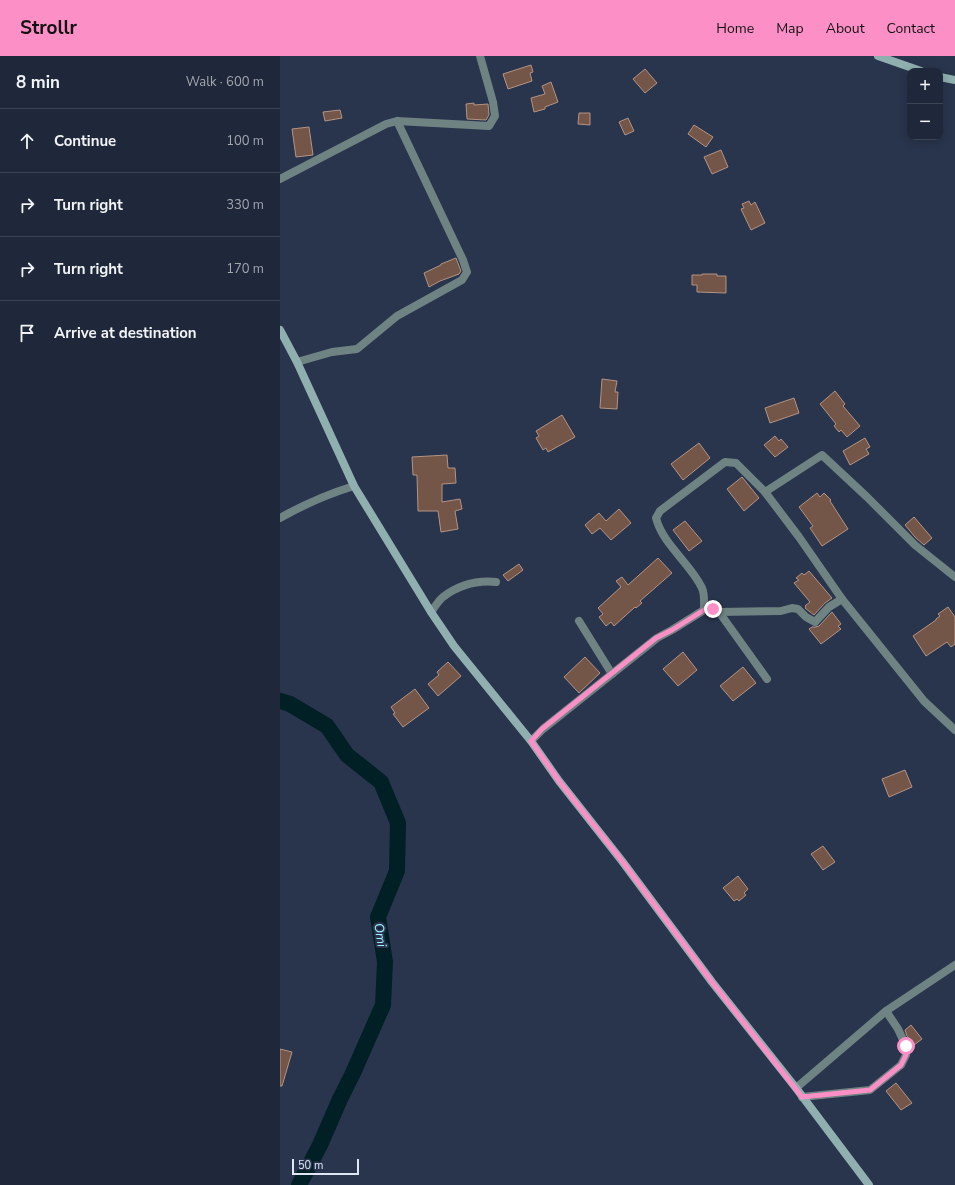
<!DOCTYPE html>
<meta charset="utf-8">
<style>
body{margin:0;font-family:"Nunito Sans",sans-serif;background:#2c3445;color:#f1f3f6}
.controls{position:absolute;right:12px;top:12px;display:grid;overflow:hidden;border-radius:8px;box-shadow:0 2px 10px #0003}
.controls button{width:36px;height:36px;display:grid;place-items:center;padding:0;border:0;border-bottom:1px solid #3c4454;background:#1f283a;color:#f1f3f6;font:20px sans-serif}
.scale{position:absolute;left:12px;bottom:10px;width:67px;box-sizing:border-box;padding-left:4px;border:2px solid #dfe6f6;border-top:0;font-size:11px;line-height:14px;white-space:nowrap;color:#dfe6f6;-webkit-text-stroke:3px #29354d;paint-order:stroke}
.stop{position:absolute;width:12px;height:12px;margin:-9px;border:3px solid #fb8fc6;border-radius:50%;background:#fff}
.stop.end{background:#fb8fc6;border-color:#fff;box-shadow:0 1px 4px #0008}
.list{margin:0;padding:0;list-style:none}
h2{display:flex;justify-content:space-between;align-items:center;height:52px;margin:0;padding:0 16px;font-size:17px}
h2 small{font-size:13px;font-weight:400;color:#a1a6af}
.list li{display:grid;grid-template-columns:26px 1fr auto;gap:12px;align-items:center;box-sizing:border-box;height:64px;padding:0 16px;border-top:1px solid #3c4454}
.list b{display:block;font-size:15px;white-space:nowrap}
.list em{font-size:13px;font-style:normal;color:#a1a6af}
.icon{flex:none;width:22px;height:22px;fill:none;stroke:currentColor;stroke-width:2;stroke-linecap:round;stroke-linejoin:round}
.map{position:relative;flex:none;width:675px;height:1129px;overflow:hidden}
header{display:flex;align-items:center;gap:24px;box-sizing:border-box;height:56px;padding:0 20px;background:#fb8fc6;color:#111}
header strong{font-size:19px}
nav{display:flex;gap:22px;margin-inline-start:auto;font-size:14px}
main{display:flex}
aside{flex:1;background:#1f283a}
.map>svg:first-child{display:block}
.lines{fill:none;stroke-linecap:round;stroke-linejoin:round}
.river{stroke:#002026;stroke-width:16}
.building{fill:#745648;stroke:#b49384}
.street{stroke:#708383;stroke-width:8}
.secondary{stroke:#90afaf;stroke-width:8}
.route{stroke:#fb8fc6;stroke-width:5}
.labels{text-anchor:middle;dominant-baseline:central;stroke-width:4;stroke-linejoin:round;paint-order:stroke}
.water-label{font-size:13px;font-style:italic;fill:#a0eefe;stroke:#29354d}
</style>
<header>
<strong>Strollr</strong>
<nav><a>Home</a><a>Map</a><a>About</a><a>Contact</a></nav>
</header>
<main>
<aside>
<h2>8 min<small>Walk · 600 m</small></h2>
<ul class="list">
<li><svg class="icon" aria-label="ahead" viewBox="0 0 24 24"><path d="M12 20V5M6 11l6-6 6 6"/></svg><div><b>Continue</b></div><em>100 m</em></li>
<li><svg class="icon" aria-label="right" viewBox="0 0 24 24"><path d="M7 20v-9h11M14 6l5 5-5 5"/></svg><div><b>Turn right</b></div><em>330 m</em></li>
<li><svg class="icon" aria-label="right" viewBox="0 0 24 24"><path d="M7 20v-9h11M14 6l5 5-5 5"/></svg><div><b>Turn right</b></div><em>170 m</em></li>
<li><svg class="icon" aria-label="arrive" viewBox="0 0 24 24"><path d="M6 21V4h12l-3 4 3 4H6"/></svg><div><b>Arrive at destination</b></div></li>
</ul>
</aside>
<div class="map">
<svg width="675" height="1129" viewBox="0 0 675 1129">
<rect width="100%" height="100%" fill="#29354d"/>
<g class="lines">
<path class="river" d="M 0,645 L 10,648 L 47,670 L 67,699 L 101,726 L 118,767 L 117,815 L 98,861 L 105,906 L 103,949 L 73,1017 L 60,1043 L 40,1089 L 19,1129"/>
</g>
<g class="building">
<path d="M 251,9 L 253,16 L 250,17 L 252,25 L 228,33 L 223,18 Z"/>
<path d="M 365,13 L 377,27 L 365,37 L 353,23 Z"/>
<path d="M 271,26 L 278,46 L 265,51 L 265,53 L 254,56 L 251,42 L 265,38 L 262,30 Z"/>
<path d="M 194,47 L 194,49 L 208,48 L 209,59 L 206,64 L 187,63 L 186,48 Z"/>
<path d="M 60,54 L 62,62 L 45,65 L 43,56 Z"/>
<path d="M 299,57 L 310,57 L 310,69 L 298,68 Z"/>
<path d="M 348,62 L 354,75 L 345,79 L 339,66 Z"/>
<path d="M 414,69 L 433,81 L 426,91 L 408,78 Z"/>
<path d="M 29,71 L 33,99 L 16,101 L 12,73 Z"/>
<path d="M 441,94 L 448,111 L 432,118 L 424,101 Z"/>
<path d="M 469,145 L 471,149 L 475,146 L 485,167 L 471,174 L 461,153 L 464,152 L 462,148 Z"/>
<path d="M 176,202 L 181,215 L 179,218 L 160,225 L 149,231 L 144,217 L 161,209 L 161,208 Z"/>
<path d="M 422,218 L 437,218 L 437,220 L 446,220 L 446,237 L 417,236 L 417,229 L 412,229 L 412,219 L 422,219 Z"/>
<path d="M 322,323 L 337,325 L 335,336 L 338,336 L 337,353 L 320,352 Z"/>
<path d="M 555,335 L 565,348 L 563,350 L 580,370 L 567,381 L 561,374 L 559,376 L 554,370 L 556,368 L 540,348 Z"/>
<path d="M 514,342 L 519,357 L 490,367 L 485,352 Z"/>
<path d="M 282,359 L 295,381 L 268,396 L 266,392 L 263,394 L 256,382 L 259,380 L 256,375 Z"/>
<path d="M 495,380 L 499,385 L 501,383 L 508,391 L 495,401 L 484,389 Z"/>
<path d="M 585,382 L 590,391 L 586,393 L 589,398 L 570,409 L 563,395 Z"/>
<path d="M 419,387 L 430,402 L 403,424 L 391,408 Z"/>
<path d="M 167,399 L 168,412 L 175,412 L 176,427 L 162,428 L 162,446 L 180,443 L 182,453 L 175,455 L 178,473 L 161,476 L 158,455 L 138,455 L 137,419 L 133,419 L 132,401 Z"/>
<path d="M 462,421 L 479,442 L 464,455 L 447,433 Z"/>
<path d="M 537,437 L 540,441 L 544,437 L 551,444 L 550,445 L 568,473 L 542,490 L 530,472 L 533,470 L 519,451 Z"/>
<path d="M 339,453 L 351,467 L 331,484 L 320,472 L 312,478 L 305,469 L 319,457 L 326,465 Z"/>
<path d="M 634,461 L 652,482 L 644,489 L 635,481 L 625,469 Z"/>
<path d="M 405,465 L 422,485 L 409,495 L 393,474 Z"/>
<path d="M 378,502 L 392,517 L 360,545 L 362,547 L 356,552 L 355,551 L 334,570 L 331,566 L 326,570 L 319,561 L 323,558 L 318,552 L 341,531 L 336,525 L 342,521 L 348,529 Z"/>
<path d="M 239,508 L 243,514 L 228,525 L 223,519 Z"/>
<path d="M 529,515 L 552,542 L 545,547 L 534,559 L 525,552 L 526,551 L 525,550 L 530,546 L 514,527 L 519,524 L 516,522 L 522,517 L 524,519 Z"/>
<path d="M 668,551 L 675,561 L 675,588 L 671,591 L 667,586 L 646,600 L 633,580 L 656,564 L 656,563 L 660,560 L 658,558 Z"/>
<path d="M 552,556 L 561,568 L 558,570 L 561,573 L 541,588 L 529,573 L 532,571 L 535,571 L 539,570 Z"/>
<path d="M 403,596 L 417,614 L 398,630 L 383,613 Z"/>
<path d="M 305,601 L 320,617 L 299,637 L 284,621 Z"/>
<path d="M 168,606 L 181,620 L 158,640 L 148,628 L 159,619 L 157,616 Z"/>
<path d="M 463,611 L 476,627 L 453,645 L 440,630 Z"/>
<path d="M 135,633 L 149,652 L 123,671 L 113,658 L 115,657 L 111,651 Z"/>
<path d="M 625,714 L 632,731 L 609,741 L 602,723 Z"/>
<path d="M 543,790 L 555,806 L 543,814 L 531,798 Z"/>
<path d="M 458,820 L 468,833 L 464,837 L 466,839 L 459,845 L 457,843 L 454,845 L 443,832 Z"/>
<path d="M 631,969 L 642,983 L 634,989 L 627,980 L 625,974 Z"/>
<path d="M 0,993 L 12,996 L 2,1030 L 0,1030 Z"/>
<path d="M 616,1027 L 632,1047 L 621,1054 L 606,1035 Z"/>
</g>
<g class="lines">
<g class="street">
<path d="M 0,123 L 106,68 L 117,65 L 209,70 L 215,60 L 213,46 L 200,0"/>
<path d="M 17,306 L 52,296 L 77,293 L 117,260 L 182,224 L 187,216 L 183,204 L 117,65"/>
<path d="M 485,436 L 542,399 L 587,441 L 635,489 L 675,521"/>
<path d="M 0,462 C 23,449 48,438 74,430"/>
<path d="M 424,554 C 424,547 425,539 422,532 C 411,508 383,489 376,462 L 380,455 L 445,406 L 456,407 L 485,436 L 519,481 L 562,543 L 644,645 L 675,674"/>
<path d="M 151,556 C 155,551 158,545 163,541 C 179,529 196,524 216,526"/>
<path d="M 439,556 L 501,555 L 512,552 L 518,553 L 526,561 L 535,566 L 549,551 L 562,543"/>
<path d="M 299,565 L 332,618"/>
<path d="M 251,685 L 263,673 L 377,582 L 392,574 L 424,554 L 433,553 L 439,556 L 487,623"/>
<path d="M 516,1032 L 606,955 L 675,909"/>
<path d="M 522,1041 L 590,1034 L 621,1009 L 626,999 L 626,990 L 618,973 L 606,955"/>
</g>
<g class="secondary">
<path d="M 598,0 L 641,15"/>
<path d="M 660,21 L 675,24"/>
<path d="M 0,274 L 17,306 L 74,430 L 151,556 L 174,590 L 251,685 L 279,725 L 342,805 L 432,926 L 516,1032 L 589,1129"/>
</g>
</g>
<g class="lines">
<path class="route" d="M 433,553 L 424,554 L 392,574 L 376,582 L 262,673 L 251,685 L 279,725 L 342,805 L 432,926 L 522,1041 L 590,1034 L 621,1009 L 626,999 L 626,990"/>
</g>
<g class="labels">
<g class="water-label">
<text transform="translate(100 879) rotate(81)">Omi</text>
</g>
</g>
</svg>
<div class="controls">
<button>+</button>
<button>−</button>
</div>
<div class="scale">50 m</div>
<div class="stop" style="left:626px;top:990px"></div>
<div class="stop end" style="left:433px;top:553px"></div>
</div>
</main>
